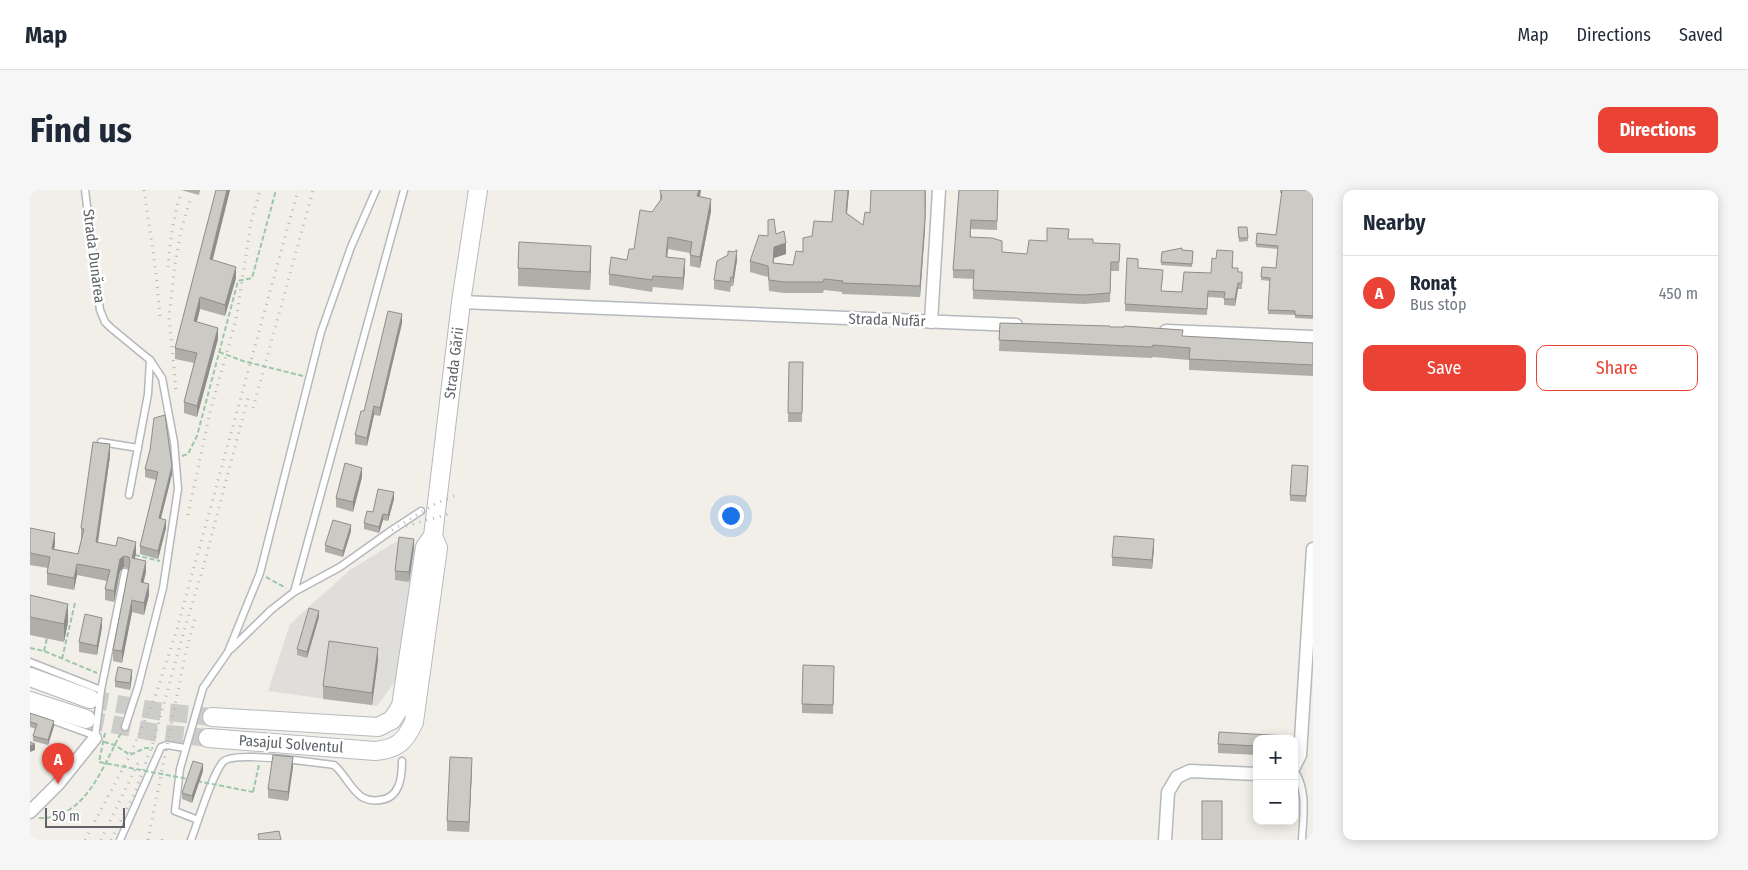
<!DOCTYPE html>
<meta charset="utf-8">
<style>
body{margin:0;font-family:"Fira Sans Condensed",sans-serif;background:#f6f6f7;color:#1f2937}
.controls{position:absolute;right:15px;bottom:15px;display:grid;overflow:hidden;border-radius:10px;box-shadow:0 2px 12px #0003}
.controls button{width:45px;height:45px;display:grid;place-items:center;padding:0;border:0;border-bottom:1px solid #e0e1e3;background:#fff;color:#1f2937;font:25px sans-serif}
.scale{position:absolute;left:15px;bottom:12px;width:80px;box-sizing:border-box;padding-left:5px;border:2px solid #5f6368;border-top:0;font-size:14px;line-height:18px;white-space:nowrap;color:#5f6368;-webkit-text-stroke:4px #fff;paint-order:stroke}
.you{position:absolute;left:700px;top:325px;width:18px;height:18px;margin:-12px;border:4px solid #fff;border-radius:50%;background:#1a73e8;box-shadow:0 0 0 8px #1a73e833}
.badge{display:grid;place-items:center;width:32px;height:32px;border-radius:50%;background:#ea4335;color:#fff;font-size:16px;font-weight:700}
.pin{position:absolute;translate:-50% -41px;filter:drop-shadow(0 1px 2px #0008)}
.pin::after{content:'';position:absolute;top:26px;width:18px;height:15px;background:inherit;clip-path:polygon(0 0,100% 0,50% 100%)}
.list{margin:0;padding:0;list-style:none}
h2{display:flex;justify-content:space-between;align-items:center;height:65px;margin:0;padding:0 20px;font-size:21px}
h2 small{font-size:16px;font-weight:400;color:#747a83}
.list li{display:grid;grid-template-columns:32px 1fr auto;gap:15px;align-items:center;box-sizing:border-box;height:75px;padding:0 20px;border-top:1px solid #e0e1e3}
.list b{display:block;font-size:19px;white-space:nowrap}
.list p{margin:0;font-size:16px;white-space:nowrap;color:#747a83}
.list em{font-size:16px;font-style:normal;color:#747a83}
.actions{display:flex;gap:10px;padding:15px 20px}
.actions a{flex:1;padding:11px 0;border:1px solid #ea4335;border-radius:10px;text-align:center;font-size:18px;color:#ea4335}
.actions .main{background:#ea4335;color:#fff}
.map{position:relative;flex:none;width:1283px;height:650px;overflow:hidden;border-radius:10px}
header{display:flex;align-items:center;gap:30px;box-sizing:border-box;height:70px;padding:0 25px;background:#fff;border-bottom:1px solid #e0e1e3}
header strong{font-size:24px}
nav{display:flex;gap:28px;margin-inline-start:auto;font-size:18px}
.intro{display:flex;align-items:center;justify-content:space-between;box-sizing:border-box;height:120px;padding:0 30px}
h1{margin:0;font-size:35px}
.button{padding:12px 22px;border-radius:10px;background:#ea4335;color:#fff;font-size:18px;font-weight:700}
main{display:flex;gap:30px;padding:0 30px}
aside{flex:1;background:#fff;border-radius:10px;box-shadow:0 2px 12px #0003}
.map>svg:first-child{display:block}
.industrial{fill:#e0deda}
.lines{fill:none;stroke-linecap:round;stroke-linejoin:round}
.secondary-tunnel{stroke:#ccccc8;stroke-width:18;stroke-dasharray:18 9;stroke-linecap:butt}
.service-casing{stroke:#b5b8bc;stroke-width:9}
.minor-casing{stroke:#b5b8bc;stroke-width:15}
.secondary-casing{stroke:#b6babf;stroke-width:20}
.path{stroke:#9cc7a9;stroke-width:2;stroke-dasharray:5 2.5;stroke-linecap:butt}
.service{stroke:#fff;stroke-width:6}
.minor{stroke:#fff;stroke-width:12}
.secondary{stroke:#fff;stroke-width:18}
.rail{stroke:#b6b7b8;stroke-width:3;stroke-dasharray:1 6;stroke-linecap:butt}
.path-bridge{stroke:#9cc7a9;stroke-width:2;stroke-dasharray:5 2.5;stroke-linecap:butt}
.wall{fill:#afaea9}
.shaded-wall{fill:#8f8d8a}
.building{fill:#cccac5;stroke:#8f8d8a}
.labels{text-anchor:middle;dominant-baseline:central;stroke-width:5;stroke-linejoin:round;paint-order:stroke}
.street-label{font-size:15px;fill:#5f6368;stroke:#fff}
</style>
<header>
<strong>Map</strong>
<nav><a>Map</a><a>Directions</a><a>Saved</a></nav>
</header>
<div class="intro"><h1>Find us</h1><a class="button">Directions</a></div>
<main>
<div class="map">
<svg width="1283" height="650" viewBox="0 0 1283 650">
<rect width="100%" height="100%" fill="#f1efe8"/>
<path class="industrial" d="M 367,351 L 385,353 L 367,489 L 347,516 L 238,501 L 260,434 L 320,380 Z"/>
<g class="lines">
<g class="secondary-tunnel">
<path d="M 60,509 L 127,521 L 182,527"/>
<path d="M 56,529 L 122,542 L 178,548"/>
</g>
<defs>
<g id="service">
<path d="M 55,0 L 70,120 L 75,132 L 81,138 L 120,170 L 132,188 L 144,252 L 148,299 L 133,398 L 108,497 L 95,537"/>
<path d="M 71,252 L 108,258"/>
<path d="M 99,305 L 118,204 L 120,170"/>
<path d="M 264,402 L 374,0"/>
<path d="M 201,459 L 241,420 L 264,402 L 310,377 L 362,340 L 391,321"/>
<path d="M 0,472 L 71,500"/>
<path d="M 0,522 L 66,546"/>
<path d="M 65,548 L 71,500 L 95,382"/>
<path d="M 1264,580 C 1278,600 1273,627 1272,650"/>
<path d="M 168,630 L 145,621 L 150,579 L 173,498 L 198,462 L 230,383 L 291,142 L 321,57 L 346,0"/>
<path d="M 90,650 L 131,557 L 137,555 L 155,558"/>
<path d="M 161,650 C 168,632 182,584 193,572 C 204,560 285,573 304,575 C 315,584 320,599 332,607 C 337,610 344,611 350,610 C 370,608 372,587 372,571"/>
</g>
<g id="minor">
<path d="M 431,112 L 986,135"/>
<path d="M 901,132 L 909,0"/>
<path d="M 1136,141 L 1283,147"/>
<path d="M 1264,577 L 1270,565 L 1283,359"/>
<path d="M 0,622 L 28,594 L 65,548"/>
<path d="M 1135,650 L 1138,602 L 1147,587 L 1160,581 L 1227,584"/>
</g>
<g id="secondary">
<path d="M 0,487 L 60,509"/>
<path d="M 0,511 L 56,529"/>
<path d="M 182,527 L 348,537 L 362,530 L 371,516 L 395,357 L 403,346 L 431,112 L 448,0"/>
<path d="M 178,548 L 345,561 C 367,559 375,552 384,532 L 408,358 L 403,346"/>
</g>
</defs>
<use href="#service" class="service-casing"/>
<use href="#minor" class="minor-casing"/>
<use href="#secondary" class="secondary-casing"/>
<g class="path">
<path d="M 189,162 L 213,171 L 273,186"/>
<path d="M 152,266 L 158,264 L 167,246 L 208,91 L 222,88 L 246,0"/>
<path d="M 105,365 L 130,371"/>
<path d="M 236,387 L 256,398"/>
<path d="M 0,458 L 14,461 L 67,483"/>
<path d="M 14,461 L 17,448"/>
<path d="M 32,469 L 45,413"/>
<path d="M 74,552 L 85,555 L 100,565 L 115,558 L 123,558"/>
<path d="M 223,602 L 229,575"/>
<path d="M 9,628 C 55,630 73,576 91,543"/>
</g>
<use href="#service" class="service"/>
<use href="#minor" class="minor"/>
<use href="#secondary" class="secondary"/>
<g class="rail">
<path d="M 114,0 L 126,82 L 130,126"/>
<path d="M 138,77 C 140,53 143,29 150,6"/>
<path d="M 146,199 L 139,127 L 145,74 L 151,41 L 160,10"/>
<path d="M 223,218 L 283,0"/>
<path d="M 158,325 L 180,222 L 206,130 L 221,32 L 230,0"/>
<path d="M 376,336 L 422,323"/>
<path d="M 362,340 L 407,313 L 424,306"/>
<path d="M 55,650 L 100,565 L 125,507 L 147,439 L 268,0"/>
<path d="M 71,650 L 110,569"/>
<path d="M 81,650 L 104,605 L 124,550 L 154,441 L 173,378 L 219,204"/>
<path d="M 118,650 L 155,466 L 166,425"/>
<path d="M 132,650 L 133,646"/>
</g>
<g class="path-bridge">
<path d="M 75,543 L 69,572 L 158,589"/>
<path d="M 167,591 L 223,602"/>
</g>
</g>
<g class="wall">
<path d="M 151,0 L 170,0 L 169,5 Z"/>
<path d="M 186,0 L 200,0 L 182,70 L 206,88 L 195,126 L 170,119 L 167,132 L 188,149 L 167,227 L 154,223 L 154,212 L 164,173 L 145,169 L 145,158 Z"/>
<path d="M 630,0 L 671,0 L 670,7 L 681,21 L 670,78 L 660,76 L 660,63 L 638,59 L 637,67 L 655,80 L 653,100 L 623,97 L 622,102 L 579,95 L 579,84 L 597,70 L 604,59 L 622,22 L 630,11 Z"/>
<path d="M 805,0 L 819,0 L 817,23 L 833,35 L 840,23 L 896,0 L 895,39 L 890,107 L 812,104 L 812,102 L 794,100 L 793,103 L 754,103 L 739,101 L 738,87 L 720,82 L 720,71 L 738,46 L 746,44 L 756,64 L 744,68 L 744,73 L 763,75 L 782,46 L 802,32 Z"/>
<path d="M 929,0 L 968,0 L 967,40 L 941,39 L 941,47 L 972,62 L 997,64 L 1017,51 L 1039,49 L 1063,53 L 1090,54 L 1089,81 L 1081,81 L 1080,112 L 1054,114 L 943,109 L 943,89 L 923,88 L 923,80 Z"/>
<path d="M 1250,0 L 1283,0 L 1283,129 L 1265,128 L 1265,125 L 1238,124 L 1240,91 L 1231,90 L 1232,77 L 1246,78 L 1248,59 L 1226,57 L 1227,43 L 1246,45 L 1252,3 L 1250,3 Z"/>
<path d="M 1208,37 L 1217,37 L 1218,51 L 1209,52 Z"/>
<path d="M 1152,60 L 1163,61 L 1162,77 L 1131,75 L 1132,62 Z"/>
<path d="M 1203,67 L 1203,78 L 1208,82 L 1212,89 L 1212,99 L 1208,99 L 1205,116 L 1194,115 L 1194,108 L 1178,107 L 1177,125 L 1095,121 L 1095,114 L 1108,78 L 1133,86 L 1131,101 L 1152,102 L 1181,83 L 1186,69 Z"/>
<path d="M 707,70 L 703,96 L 701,96 L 700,102 L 684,99 L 684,90 Z"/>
<path d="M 561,73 L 560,100 L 488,96 L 488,78 Z"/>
<path d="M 372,133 L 350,226 L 344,225 L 337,256 L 325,254 L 325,245 L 334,221 Z"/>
<path d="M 970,133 L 1080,137 L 1153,147 L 1283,153 L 1283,186 L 1159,180 L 1159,170 L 1123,167 L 1122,168 L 969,161 Z"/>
<path d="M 759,172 L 773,172 L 772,232 L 758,232 Z"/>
<path d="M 120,260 L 142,284 L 131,328 L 136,338 L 128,369 L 110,364 L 110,356 L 126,290 L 115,287 L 115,279 Z"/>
<path d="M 80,266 L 68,353 L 106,363 L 105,369 L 116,382 L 113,393 L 119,405 L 114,425 L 102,422 L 92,473 L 83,471 L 83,460 L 99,379 L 94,377 L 90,381 L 84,412 L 75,410 L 75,399 L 77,391 L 47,385 L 44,400 L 17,395 L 17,383 L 18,378 L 0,375 L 0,338 L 25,355 L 24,359 L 48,364 L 51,350 L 51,338 Z"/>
<path d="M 1278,283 L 1276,312 L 1260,311 L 1260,305 Z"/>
<path d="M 332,287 L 323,322 L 306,317 L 306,308 Z"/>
<path d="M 364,309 L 358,331 L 353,330 L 349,343 L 334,339 L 334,333 L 343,322 Z"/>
<path d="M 321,341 L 313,367 L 295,362 L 295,355 Z"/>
<path d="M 384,358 L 379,392 L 365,390 L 365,381 Z"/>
<path d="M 1124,359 L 1122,379 L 1082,376 L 1082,367 Z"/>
<path d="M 0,405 L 38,432 L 34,452 L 0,445 Z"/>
<path d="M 289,427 L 277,468 L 267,465 L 267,459 Z"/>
<path d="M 72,437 L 67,465 L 49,462 L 49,452 Z"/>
<path d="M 348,470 L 342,515 L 293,509 L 293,496 Z"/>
<path d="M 804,485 L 803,524 L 772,523 L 772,514 Z"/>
<path d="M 102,486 L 100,500 L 85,497 L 85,491 Z"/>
<path d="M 0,523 L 24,536 L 18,555 L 3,551 L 3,546 L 6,539 L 0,537 Z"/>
<path d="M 1227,549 L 1227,565 L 1188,563 L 1188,554 Z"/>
<path d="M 263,577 L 258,611 L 238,608 L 238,599 Z"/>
<path d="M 442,578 L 439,642 L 417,641 L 417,631 Z"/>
<path d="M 173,581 L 162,613 L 152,609 L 152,603 Z"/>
</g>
<g class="shaded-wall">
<path d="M 197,0 L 200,0 L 180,81 L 180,69 Z"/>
<path d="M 669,0 L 671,0 L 667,18 L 667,6 Z"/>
<path d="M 818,0 L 819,0 L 816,34 L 816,23 Z"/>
<path d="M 896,0 L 895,39 L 890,107 L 890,96 Z"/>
<path d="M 681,9 L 681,21 L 670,78 L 670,67 Z"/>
<path d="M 638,47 L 638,59 L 636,79 L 636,67 Z"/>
<path d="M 756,53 L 756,64 L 744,68 L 743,84 L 744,57 Z"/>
<path d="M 561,56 L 561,73 L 560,100 L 560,82 Z"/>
<path d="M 707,60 L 707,70 L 703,96 L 703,87 Z"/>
<path d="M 655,69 L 655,80 L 653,100 L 653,88 Z"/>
<path d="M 206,77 L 206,88 L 195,126 L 195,115 Z"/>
<path d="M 1208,93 L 1208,99 L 1205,116 L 1205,109 Z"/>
<path d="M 170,107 L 170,119 L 164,142 L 164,131 Z"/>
<path d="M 372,124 L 372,133 L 350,226 L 350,218 Z"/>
<path d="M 188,138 L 188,149 L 167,227 L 167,216 Z"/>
<path d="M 344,216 L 344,225 L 337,256 L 337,248 Z"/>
<path d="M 80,254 L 80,266 L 66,364 L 66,352 Z"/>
<path d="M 142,276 L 142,284 L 129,336 L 129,328 Z"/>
<path d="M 332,278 L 332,287 L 323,322 L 323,312 Z"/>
<path d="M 364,302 L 364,309 L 358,331 L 358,325 Z"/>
<path d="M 353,324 L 353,330 L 349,343 L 349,337 Z"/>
<path d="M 136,330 L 136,338 L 128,369 L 128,361 Z"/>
<path d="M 321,335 L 321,341 L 313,367 L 313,361 Z"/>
<path d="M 25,343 L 25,355 L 22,370 L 22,359 Z"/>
<path d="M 384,349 L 384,358 L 379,392 L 379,382 Z"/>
<path d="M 1124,349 L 1124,359 L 1122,379 L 1122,370 Z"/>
<path d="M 106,352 L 106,363 L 102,379 L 102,368 Z"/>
<path d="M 94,366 L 94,377 L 90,381 L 84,412 L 84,401 L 90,369 Z"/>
<path d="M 116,371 L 116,382 L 111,403 L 111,392 Z"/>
<path d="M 47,374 L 47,385 L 44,400 L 44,388 Z"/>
<path d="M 119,394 L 119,405 L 114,425 L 114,413 Z"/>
<path d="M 102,410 L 102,422 L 92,473 L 92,461 Z"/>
<path d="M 38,414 L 38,432 L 34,452 L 34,434 Z"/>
<path d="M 289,421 L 289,427 L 277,468 L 277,462 Z"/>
<path d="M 72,428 L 72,437 L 67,465 L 67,456 Z"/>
<path d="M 348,458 L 348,470 L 342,515 L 342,503 Z"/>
<path d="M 102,480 L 102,486 L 100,500 L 100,493 Z"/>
<path d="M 24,531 L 24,536 L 18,555 L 18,550 Z"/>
<path d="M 5,554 L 5,560 L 0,562 L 0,556 Z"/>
<path d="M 263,567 L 263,577 L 258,611 L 258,602 Z"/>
<path d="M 442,568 L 442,578 L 439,642 L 439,632 Z"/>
<path d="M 173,574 L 173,581 L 162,613 L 162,606 Z"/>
</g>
<g class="building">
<path d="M 186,0 L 197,0 L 180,69 L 206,77 L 195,115 L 170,107 L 164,131 L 188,138 L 167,216 L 154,212 L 167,163 L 145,158 Z"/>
<path d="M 630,0 L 669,0 L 667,6 L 681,9 L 670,67 L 660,65 L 662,52 L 638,47 L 636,67 L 655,69 L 653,88 L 623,86 L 622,90 L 579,84 L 581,67 L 597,70 L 599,59 L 604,59 L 610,20 L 622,22 L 632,8 Z"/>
<path d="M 805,0 L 818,0 L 816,23 L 833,35 L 835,22 L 840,23 L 841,0 L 895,0 L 895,28 L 890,96 L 812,93 L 813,91 L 794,89 L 793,92 L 754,92 L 739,90 L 738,76 L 720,71 L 729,45 L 738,46 L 738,30 L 744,29 L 746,44 L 754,41 L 756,53 L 744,57 L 743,73 L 763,75 L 766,61 L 773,62 L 773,48 L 782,46 L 784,31 L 802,32 Z"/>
<path d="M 929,0 L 968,0 L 967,31 L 941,30 L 940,47 L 962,48 L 972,51 L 972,62 L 997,64 L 999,50 L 1017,51 L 1017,38 L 1039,39 L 1038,49 L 1063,49 L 1063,53 L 1090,54 L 1089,72 L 1081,72 L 1080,103 L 1054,105 L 943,100 L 944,80 L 923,80 Z"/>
<path d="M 1252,0 L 1283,0 L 1283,126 L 1265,125 L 1265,121 L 1238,120 L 1240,88 L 1231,87 L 1232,77 L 1246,78 L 1248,56 L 1226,54 L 1227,43 L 1246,45 Z"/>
<path d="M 1208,37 L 1217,37 L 1218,48 L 1209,48 Z"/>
<path d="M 489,52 L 561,56 L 560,82 L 488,78 Z"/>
<path d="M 1152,58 L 1152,60 L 1163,61 L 1162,74 L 1131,72 L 1132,62 Z"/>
<path d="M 707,60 L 703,87 L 701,87 L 700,92 L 684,90 L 687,71 L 698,65 L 698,61 L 703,62 Z"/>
<path d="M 1187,60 L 1203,61 L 1202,78 L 1208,78 L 1208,82 L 1212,82 L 1212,93 L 1208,93 L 1205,109 L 1194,109 L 1195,102 L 1178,101 L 1177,119 L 1095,114 L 1097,68 L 1108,69 L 1108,78 L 1133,80 L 1131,101 L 1152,102 L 1154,82 L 1181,83 L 1182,68 L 1186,69 Z"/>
<path d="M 358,121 L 372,124 L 350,218 L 344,216 L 337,248 L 325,245 L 331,221 L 334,221 Z"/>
<path d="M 970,133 L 1080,136 L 1080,137 L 1094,137 L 1094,136 L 1153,140 L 1152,146 L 1283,153 L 1283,175 L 1159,169 L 1160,158 L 1123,155 L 1122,157 L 969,150 Z"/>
<path d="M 759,172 L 773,172 L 772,223 L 758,223 Z"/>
<path d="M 135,225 L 142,276 L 129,328 L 136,330 L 128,361 L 110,356 L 128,282 L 115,279 L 120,260 L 124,228 Z"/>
<path d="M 63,252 L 80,254 L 66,352 L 86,356 L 88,347 L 106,352 L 102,368 L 116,371 L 111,392 L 119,394 L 114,413 L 102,410 L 92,461 L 83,460 L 100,372 L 99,367 L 94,366 L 90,369 L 84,401 L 75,399 L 80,380 L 47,374 L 44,388 L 17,383 L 20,367 L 0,363 L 0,338 L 25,343 L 22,359 L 48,364 L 54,339 L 51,338 Z"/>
<path d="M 315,273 L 332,278 L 323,312 L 306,308 Z"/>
<path d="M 1262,275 L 1278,276 L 1276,306 L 1260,305 Z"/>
<path d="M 348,299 L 364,302 L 358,325 L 353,324 L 349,337 L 334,333 L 337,321 L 343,322 Z"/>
<path d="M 303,330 L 321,335 L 313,361 L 295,355 Z"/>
<path d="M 1084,346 L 1124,349 L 1122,370 L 1082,367 Z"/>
<path d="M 369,347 L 384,349 L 379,382 L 365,381 Z"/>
<path d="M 0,405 L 38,414 L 34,434 L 0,427 Z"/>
<path d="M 279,418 L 289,421 L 277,462 L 267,459 Z"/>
<path d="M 55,424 L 72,428 L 67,456 L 49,452 Z"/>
<path d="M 299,451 L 348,458 L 342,503 L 293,496 Z"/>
<path d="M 773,475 L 804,476 L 803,515 L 772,514 Z"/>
<path d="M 88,477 L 102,480 L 100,493 L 85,491 Z"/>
<path d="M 0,523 L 24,531 L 18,550 L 3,546 L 7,534 L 0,532 Z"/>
<path d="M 1189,542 L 1256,546 L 1256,549 L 1227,549 L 1227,556 L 1188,554 Z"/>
<path d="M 0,552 L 5,554 L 0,556 Z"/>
<path d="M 243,565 L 263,567 L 258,602 L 238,599 Z"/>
<path d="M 420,567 L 442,568 L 439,632 L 417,631 Z"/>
<path d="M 163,571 L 173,574 L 162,606 L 152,603 Z"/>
<rect x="1172" y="611" width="20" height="39"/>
<path d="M 249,641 L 251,650 L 229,650 L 228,644 Z"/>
</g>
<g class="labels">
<g class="street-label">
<text transform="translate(64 66) rotate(83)">Strada Dunărea</text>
<text transform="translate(857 130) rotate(2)">Strada Nufăr</text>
<text transform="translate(424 173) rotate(-83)">Strada Gării</text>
<text transform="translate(261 554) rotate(4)">Pasajul Solventul</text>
</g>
</g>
</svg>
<div class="controls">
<button>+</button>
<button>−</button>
</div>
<div class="scale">50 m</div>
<div class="you"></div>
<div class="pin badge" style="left:28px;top:594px">A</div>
</div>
<aside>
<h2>Nearby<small></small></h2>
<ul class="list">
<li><span class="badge">A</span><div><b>Ronaț</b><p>Bus stop</p></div><em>450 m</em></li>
</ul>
<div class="actions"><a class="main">Save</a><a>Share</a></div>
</aside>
</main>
